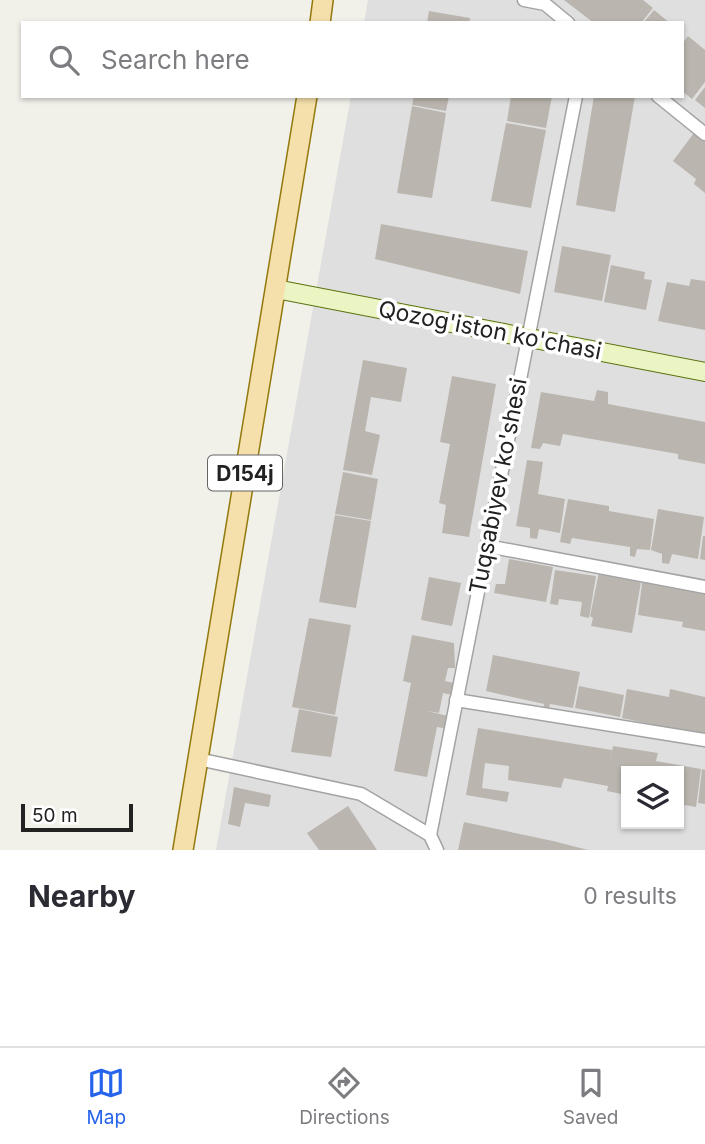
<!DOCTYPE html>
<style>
body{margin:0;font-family:Inter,sans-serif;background:#f7f7f7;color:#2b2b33}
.controls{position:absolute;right:21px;bottom:21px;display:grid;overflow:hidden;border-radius:0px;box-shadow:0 2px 5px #0004}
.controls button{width:63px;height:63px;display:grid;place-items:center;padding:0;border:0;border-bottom:2px solid #e1e1e2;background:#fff;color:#2b2b33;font:35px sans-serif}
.scale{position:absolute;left:21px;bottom:18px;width:112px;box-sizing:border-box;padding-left:7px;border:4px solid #222;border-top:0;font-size:19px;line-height:24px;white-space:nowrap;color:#222;-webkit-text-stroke:5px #fff;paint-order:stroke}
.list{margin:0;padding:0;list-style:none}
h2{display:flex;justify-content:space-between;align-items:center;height:91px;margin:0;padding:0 28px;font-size:30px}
h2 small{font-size:23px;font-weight:400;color:#7c7c81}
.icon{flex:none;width:38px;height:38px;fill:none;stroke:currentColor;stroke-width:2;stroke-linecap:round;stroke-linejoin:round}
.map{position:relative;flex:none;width:705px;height:850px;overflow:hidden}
.search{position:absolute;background:#fff;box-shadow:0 2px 5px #0004;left:21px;right:21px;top:21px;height:77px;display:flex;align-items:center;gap:18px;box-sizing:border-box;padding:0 24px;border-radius:0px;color:#7c7c81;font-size:26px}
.sheet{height:196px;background:#fff}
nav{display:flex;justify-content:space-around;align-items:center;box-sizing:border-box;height:98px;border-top:2px solid #e1e1e2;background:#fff;font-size:19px;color:#7c7c81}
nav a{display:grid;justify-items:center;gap:4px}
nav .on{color:#2563eb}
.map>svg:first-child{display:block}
.residential{fill:#e0dfdf;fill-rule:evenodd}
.building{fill:#bab6af}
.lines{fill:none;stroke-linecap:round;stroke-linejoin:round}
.street-casing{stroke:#a3a3a3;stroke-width:15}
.secondary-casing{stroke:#5a730f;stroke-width:20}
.primary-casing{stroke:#92790d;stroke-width:22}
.street{stroke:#fff;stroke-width:12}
.secondary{stroke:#ebf5c3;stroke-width:18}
.primary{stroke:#f5dfaa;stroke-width:19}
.labels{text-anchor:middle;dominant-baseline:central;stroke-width:7;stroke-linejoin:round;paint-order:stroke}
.shield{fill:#fff;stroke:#646464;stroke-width:2}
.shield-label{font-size:21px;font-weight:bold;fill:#222}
.street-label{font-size:23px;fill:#222;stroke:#fff}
</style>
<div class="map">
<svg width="705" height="850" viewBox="0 0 705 850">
<rect width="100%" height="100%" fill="#f1f0e9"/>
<path class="residential" d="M 368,0 L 705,0 L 705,850 L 216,850 L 351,96 L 682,96 L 682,23 L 364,23 ZM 626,771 L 679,771 L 679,824 L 626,824 Z"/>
<g class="building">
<path d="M 564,0 L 643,0 L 653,8 L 641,23 L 594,23 Z"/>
<path d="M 654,10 L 670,23 L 643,23 Z"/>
<path d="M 429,11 L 470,18 L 469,23 L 427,23 Z"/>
<path d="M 688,36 L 705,50 L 705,82 L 692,99 L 682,91 L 682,44 Z"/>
<path d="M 705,87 L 705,108 L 695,100 Z"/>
<path d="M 414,96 L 449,96 L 446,111 L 412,105 Z"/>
<path d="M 511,96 L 552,96 L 546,128 L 507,121 Z"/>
<path d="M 594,96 L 635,96 L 615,212 L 576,205 Z"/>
<path d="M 412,106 L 446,113 L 432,198 L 397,193 Z"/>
<path d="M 506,123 L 546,130 L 531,208 L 491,201 Z"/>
<path d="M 694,133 L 705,142 L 705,193 L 694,184 L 696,179 L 673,161 Z"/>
<path d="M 381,224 L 528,251 L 520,294 L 375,259 Z"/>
<path d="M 562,246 L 611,255 L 602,301 L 554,292 Z"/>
<path d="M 611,265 L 645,272 L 644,279 L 652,280 L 646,310 L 604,302 Z"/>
<path d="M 691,279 L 705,281 L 705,330 L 658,321 L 667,282 L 689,286 Z"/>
<path d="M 363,360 L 407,368 L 401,402 L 371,397 L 365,431 L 380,435 L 372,475 L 343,470 Z"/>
<path d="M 452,376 L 496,384 L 469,537 L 442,533 L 446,505 L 439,503 L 450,444 L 440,442 Z"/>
<path d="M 597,390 L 608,392 L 608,404 L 705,422 L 705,464 L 678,459 L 678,454 L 563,434 L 560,446 L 543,443 L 540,449 L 531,448 L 541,392 L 594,401 Z"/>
<path d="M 527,460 L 543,462 L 538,494 L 565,499 L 560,533 L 539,529 L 537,539 L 530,538 L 530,528 L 516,526 Z"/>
<path d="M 343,472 L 378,479 L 371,520 L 335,514 Z"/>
<path d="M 568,499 L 609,506 L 609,511 L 654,519 L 650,550 L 637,549 L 635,557 L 630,556 L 630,547 L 572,538 L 570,544 L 560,542 Z"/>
<path d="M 658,509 L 704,517 L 698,559 L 672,554 L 669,564 L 662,563 L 662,554 L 651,550 Z"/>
<path d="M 335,515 L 371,521 L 356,608 L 319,602 Z"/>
<path d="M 703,536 L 705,536 L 705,560 L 700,559 Z"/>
<path d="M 509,559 L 553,567 L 546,602 L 494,593 L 496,584 L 505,584 Z"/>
<path d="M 555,570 L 596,576 L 589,618 L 580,616 L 582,602 L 559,599 L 558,605 L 550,604 Z"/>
<path d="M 599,572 L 642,576 L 632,633 L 591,626 L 593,618 L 590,616 Z"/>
<path d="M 643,576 L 705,591 L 705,631 L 682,627 L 683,622 L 638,615 Z"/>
<path d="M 429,577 L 461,583 L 452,626 L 421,620 Z"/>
<path d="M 309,618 L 351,625 L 335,715 L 292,707 Z"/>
<path d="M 412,635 L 454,643 L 455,668 L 448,668 L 445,681 L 458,684 L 456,696 L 443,693 L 439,713 L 427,711 L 452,717 L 449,729 L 437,727 L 427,777 L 394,771 L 411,683 L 403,681 Z"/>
<path d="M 493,655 L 580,672 L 573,708 L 550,704 L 548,713 L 543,712 L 544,704 L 486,691 Z"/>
<path d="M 579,686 L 624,695 L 620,717 L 575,708 Z"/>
<path d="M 627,689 L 669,697 L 670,689 L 705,697 L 705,742 L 663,733 L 664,727 L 622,718 Z"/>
<path d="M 299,709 L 338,717 L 331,757 L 291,752 Z"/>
<path d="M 478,728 L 612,750 L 610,761 L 613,746 L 658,753 L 656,761 L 701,769 L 696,807 L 679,804 L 679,771 L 626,771 L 626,795 L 607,791 L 608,786 L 564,778 L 561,788 L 508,780 L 509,766 L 485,763 L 482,788 L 509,792 L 507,802 L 466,795 Z"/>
<path d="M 702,769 L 705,770 L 705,804 L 698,803 Z"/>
<path d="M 234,787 L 271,795 L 269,807 L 245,803 L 240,827 L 228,824 Z"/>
<path d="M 348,806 L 377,850 L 319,850 L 307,833 Z"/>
<path d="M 464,822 L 553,841 L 588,850 L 458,850 Z"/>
</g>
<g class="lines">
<defs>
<g id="street">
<path d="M 524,0 L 545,4 L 568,23"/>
<path d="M 658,96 L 705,134"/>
<path d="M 487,546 L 705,587"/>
<path d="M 456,700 L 705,740"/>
<path d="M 198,759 L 361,794 L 430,835 L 437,850"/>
<path d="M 430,835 L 576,96"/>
</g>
<path id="secondary" d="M 276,289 L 705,372"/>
<g id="primary">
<path d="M 320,23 L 323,0"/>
<path d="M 183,850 L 307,96"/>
</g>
</defs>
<use href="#street" class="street-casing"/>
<use href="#secondary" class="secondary-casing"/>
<use href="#primary" class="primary-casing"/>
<use href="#street" class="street"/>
<use href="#secondary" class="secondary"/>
<use href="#primary" class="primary"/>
</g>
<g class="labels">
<rect class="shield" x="208" y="455.5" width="74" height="35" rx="5"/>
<g class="shield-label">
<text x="245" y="473">D154j</text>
</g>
<g class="street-label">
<text transform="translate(490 330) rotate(11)">Qozog'iston ko'chasi</text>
<text transform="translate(498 486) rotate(-79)">Tuqsabiyev ko'shesi</text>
</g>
</g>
</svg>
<div class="controls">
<button><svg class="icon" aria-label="layers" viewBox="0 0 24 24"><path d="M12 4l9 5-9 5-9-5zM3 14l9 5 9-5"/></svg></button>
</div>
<div class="scale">50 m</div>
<div class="search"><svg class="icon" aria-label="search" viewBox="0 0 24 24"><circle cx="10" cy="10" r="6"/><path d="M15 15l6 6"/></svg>Search here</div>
</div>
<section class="sheet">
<h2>Nearby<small>0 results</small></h2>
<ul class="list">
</ul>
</section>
<nav>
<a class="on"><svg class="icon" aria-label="map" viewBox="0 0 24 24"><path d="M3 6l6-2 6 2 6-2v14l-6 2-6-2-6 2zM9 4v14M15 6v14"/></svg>Map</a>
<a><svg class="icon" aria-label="directions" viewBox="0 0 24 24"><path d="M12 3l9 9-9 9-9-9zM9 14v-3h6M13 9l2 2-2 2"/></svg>Directions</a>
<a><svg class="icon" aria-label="saved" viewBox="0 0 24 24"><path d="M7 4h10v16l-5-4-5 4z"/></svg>Saved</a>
</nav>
